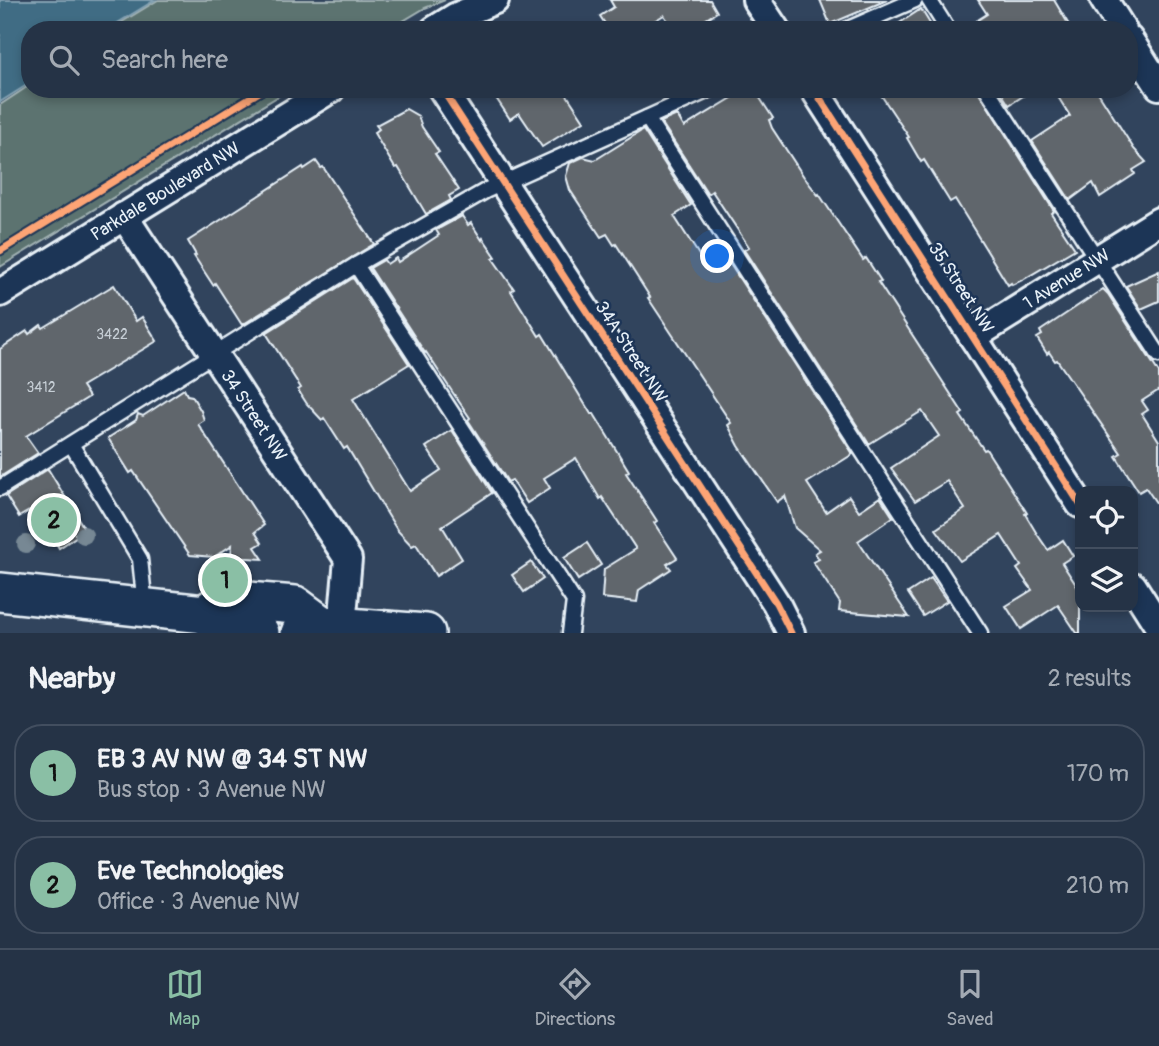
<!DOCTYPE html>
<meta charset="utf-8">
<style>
body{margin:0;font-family:Pangolin,sans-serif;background:#2d3b4d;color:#f1f3f6}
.controls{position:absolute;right:21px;bottom:21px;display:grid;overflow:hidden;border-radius:14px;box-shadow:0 4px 10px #0003}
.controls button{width:63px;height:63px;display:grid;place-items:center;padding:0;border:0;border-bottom:2px solid #424e5f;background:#253346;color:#f1f3f6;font:35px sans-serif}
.you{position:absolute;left:718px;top:257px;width:24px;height:24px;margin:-18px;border:5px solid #fff;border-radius:50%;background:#1a73e8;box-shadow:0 0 0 10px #1a73e833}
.badge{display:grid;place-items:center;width:46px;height:46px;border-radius:50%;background:#8abfa5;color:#111;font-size:23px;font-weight:700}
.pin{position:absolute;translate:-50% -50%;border:4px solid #fff;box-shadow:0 2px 7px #0006}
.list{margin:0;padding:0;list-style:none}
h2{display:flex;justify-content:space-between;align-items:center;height:91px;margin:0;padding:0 28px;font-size:30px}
h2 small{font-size:23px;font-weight:400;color:#a3aab3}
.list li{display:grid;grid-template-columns:46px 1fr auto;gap:21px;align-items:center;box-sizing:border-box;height:98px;margin:0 14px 14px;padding:0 14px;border:2px solid #424e5f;border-radius:28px}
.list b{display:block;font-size:26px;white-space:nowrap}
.list p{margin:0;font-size:23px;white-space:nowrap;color:#a3aab3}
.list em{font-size:23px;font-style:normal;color:#a3aab3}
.icon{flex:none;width:38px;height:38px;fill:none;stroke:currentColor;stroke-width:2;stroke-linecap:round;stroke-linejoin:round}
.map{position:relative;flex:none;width:1159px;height:633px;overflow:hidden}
.search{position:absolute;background:#253346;box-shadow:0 4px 10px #0003;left:21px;right:21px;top:21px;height:77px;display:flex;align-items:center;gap:18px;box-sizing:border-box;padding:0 24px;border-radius:28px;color:#a3aab3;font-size:26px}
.sheet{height:315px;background:#253346}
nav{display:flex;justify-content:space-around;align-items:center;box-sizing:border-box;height:98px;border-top:2px solid #424e5f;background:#253346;font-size:19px;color:#a3aab3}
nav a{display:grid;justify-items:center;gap:4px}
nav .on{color:#8abfa5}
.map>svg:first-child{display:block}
.green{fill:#5b736f;stroke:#a2b2b4;stroke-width:2}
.water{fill:#406c84;stroke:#83a1b2;stroke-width:2}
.building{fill:#61666c;stroke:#e8f1f8;stroke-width:2}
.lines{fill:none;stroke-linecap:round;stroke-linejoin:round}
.lane-casing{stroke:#e8f1f8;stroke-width:19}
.street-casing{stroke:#e8f1f8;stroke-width:32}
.secondary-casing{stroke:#e8f1f8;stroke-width:42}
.lane{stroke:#1d3557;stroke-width:14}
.street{stroke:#1d3557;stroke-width:26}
.secondary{stroke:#1d3557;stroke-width:37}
.cycleway-casing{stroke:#1d3557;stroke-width:11}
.cycleway{stroke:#fda474;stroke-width:7}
.tree{fill:#778894}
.labels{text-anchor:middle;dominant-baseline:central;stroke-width:5;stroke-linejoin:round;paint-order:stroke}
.number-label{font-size:14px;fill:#c6ced5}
.street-label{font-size:18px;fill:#e8f1f8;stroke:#1d3557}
</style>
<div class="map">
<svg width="1159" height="633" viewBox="0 0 1159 633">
<rect width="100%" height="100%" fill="#31445d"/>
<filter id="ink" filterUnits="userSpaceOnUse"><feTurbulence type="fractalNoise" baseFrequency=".0143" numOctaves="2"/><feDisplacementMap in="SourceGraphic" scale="14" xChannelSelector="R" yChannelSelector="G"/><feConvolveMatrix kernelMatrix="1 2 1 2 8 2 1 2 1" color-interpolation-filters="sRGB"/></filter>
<g filter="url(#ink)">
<g class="green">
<path d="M 158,0 L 445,0 L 425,8 L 388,30 L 109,30 Z"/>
<path d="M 30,85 L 30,89 L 290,89 L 0,267 L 0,105 Z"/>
</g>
<path class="water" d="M 0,0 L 155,0 L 106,30 L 30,30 L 30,83 L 0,102 Z"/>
<g class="building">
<path d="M 610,0 L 710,0 L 717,12 L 689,30 L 674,30 L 664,15 L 639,30 L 609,30 L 600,16 L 614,7 Z"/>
<path d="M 820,0 L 887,0 L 830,24 Z"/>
<path d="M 978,0 L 1054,0 L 1072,30 L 962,30 L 987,14 Z"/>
<path d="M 921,9 L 934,30 L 889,30 Z"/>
<path d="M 490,89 L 563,89 L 584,121 L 542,147 L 519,113 L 510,119 Z"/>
<path d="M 747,89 L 754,89 L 773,118 L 769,120 L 772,128 L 804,177 L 818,195 L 819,194 L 863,260 L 866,258 L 881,281 L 878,282 L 963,413 L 960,415 L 984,450 L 986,449 L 1027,513 L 1025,514 L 1037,534 L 1048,550 L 1063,540 L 1073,556 L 1062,563 L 1080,591 L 1080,633 L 1077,633 L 1058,605 L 1021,629 L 1006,606 L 1032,590 L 1017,569 L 1021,566 L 1001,535 L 960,561 L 936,529 L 965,509 L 947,481 L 915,501 L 891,468 L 939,436 L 922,411 L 869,444 L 744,250 L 749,247 L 712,191 L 708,194 L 661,122 L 677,115 L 684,127 Z"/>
<path d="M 877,89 L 977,89 L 1054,211 L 1051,213 L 1075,249 L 1024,279 L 1012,285 L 1011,283 L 1008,285 L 955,199 L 950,202 L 924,160 L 921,162 L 907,138 L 909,137 Z"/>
<path d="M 999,89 L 1034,89 L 1009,105 Z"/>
<path d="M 1053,89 L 1096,89 L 1134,149 L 1146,162 L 1133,170 L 1135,174 L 1100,197 L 1093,183 L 1070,200 L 1032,141 L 1070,116 Z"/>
<path d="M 406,109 L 418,116 L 422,127 L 439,152 L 435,154 L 459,190 L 449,196 L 451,200 L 426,214 L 398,167 L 395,168 L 374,133 L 379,129 L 376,125 Z"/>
<path d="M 643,130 L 691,205 L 674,216 L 710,272 L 728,261 L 853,454 L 807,483 L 826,512 L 849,496 L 859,511 L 880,497 L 893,517 L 858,541 L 909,617 L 839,611 L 840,603 L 813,562 L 819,559 L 815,553 L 820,550 L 795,528 L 785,496 L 777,502 L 739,446 L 728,425 L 731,423 L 648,298 L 650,297 L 616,244 L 614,245 L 607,234 L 601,237 L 570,190 L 566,176 L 570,163 L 583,157 L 595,160 Z"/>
<path d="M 316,161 L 321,168 L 323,167 L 374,244 L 242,325 L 215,283 L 213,285 L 194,256 L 196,255 L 188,241 L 303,167 L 304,169 Z"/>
<path d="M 462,216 L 468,225 L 471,223 L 482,240 L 483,238 L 496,257 L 493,259 L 514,289 L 511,291 L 539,336 L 542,334 L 591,414 L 594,414 L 629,471 L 626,473 L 657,521 L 654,523 L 677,558 L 667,564 L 671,569 L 639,590 L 637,602 L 602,598 L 604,569 L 636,549 L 602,497 L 600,499 L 576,458 L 544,478 L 550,488 L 527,503 L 512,480 L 508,482 L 468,420 L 470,418 L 451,390 L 426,352 L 425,353 L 370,268 L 384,260 L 387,264 L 396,258 L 398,262 L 439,235 L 436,230 Z"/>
<path d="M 1159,271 L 1159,301 L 1141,309 L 1126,286 Z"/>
<path d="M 353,278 L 409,364 L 353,399 L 410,491 L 441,470 L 426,447 L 452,430 L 492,493 L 442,526 L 462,559 L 436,576 L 416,544 L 412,546 L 397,530 L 347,447 L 344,449 L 324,418 L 322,420 L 307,404 L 298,390 L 301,388 L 266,333 Z"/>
<path d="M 114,285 L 136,321 L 142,317 L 157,341 L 82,386 L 89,397 L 26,436 L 38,453 L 0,477 L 0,349 L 27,331 L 29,334 L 41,325 L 43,328 Z"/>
<path d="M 1103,289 L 1108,294 L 1159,373 L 1159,390 L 1142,401 L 1148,410 L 1142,414 L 1159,441 L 1159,507 L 1146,488 L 1139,492 L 1116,456 L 1121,453 L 1057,360 L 1055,361 L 1049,352 L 1047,354 L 1037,338 L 1042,335 L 1040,331 Z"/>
<path d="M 184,389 L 187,395 L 192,396 L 201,411 L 204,420 L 198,424 L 264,525 L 255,532 L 262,543 L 255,547 L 263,559 L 231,557 L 232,545 L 214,557 L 190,555 L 133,471 L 130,473 L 108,438 L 136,420 L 138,414 L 143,416 Z"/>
<path d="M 48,469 L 84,528 L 75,534 L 77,536 L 59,548 L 50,533 L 45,536 L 29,511 L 19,517 L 6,496 Z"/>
<path d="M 587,543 L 601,565 L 578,580 L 564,558 Z"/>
<path d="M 531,562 L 543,579 L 524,592 L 512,575 Z"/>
<path d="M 931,578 L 947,601 L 923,616 L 908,593 Z"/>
</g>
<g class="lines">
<defs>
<g id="lane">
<path d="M 929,0 L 948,30"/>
<path d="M 846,30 L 915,0"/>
<path d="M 987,89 L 1159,355"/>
<path d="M 647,118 L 980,633"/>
<path d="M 356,265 L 574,601 L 570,633"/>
<path d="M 71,444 L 140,559 L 145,607"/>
<path d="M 0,488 L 356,265 L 487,190 L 711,89"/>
</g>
<g id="street">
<path d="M 756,0 L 776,30"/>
<path d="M 1104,0 L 1123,30"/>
<path d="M 434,30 L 455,17 L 495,0"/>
<path d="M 1129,39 L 1159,86"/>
<path d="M 442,89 L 776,603 L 791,633"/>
<path d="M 814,89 L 1080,504"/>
<path id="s1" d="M 124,216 L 348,559 L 342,626"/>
<path id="s2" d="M 0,293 L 331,89"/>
<path id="s3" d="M 973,337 L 1159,221"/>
<path d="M 1133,586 L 1159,627"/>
</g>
<g id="secondary">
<path d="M 0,592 L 204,614 L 225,630 L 260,633"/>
<path d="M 204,614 L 226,599 L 295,605 L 322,625"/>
<path d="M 300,633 L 322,625 L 426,633"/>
</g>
</defs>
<use href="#lane" class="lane-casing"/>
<use href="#street" class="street-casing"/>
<use href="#secondary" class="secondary-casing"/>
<use href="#lane" class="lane"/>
<use href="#street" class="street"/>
<use href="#secondary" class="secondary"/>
<defs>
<g id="cycleway">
<path d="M 442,89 L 776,603 L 791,633"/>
<path d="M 814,89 L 1080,504"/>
<path d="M 0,251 L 264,89"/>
</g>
</defs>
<use href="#cycleway" class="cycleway-casing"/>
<use href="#cycleway" class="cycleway"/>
</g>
<g class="tree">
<circle cx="84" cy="535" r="9"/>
<circle cx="26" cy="544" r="9"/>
</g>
</g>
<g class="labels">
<g class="number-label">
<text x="112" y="334">3422</text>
<text x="41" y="387">3412</text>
</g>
<g class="street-label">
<text stroke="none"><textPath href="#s2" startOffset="194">Parkdale Boulevard NW</textPath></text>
<text stroke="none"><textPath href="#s3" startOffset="110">1 Avenue NW</textPath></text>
<text transform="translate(961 288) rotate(57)">35 Street NW</text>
<text transform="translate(631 352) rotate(57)">34A Street NW</text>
<text stroke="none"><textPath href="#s1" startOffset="238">34 Street NW</textPath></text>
</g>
</g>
</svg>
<div class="controls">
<button><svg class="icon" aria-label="locate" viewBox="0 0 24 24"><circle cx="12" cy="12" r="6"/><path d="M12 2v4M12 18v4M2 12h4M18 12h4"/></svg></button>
<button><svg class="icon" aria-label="layers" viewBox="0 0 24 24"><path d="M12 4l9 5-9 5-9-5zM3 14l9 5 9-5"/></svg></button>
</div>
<div class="you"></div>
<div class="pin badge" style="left:225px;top:580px">1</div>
<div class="pin badge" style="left:54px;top:520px">2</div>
<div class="search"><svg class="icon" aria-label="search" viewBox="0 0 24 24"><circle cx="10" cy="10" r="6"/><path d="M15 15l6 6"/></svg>Search here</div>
</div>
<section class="sheet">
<h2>Nearby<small>2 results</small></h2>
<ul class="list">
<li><span class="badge">1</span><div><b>EB 3 AV NW @ 34 ST NW</b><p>Bus stop · 3 Avenue NW</p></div><em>170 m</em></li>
<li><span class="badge">2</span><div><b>Eve Technologies</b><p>Office · 3 Avenue NW</p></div><em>210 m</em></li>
</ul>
</section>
<nav>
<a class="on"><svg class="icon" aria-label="map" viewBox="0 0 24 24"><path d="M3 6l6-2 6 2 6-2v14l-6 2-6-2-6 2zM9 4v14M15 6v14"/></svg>Map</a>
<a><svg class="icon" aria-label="directions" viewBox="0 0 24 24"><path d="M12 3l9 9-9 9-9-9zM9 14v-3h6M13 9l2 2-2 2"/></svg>Directions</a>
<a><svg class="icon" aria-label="saved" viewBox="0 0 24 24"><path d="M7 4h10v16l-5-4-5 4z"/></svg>Saved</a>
</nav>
